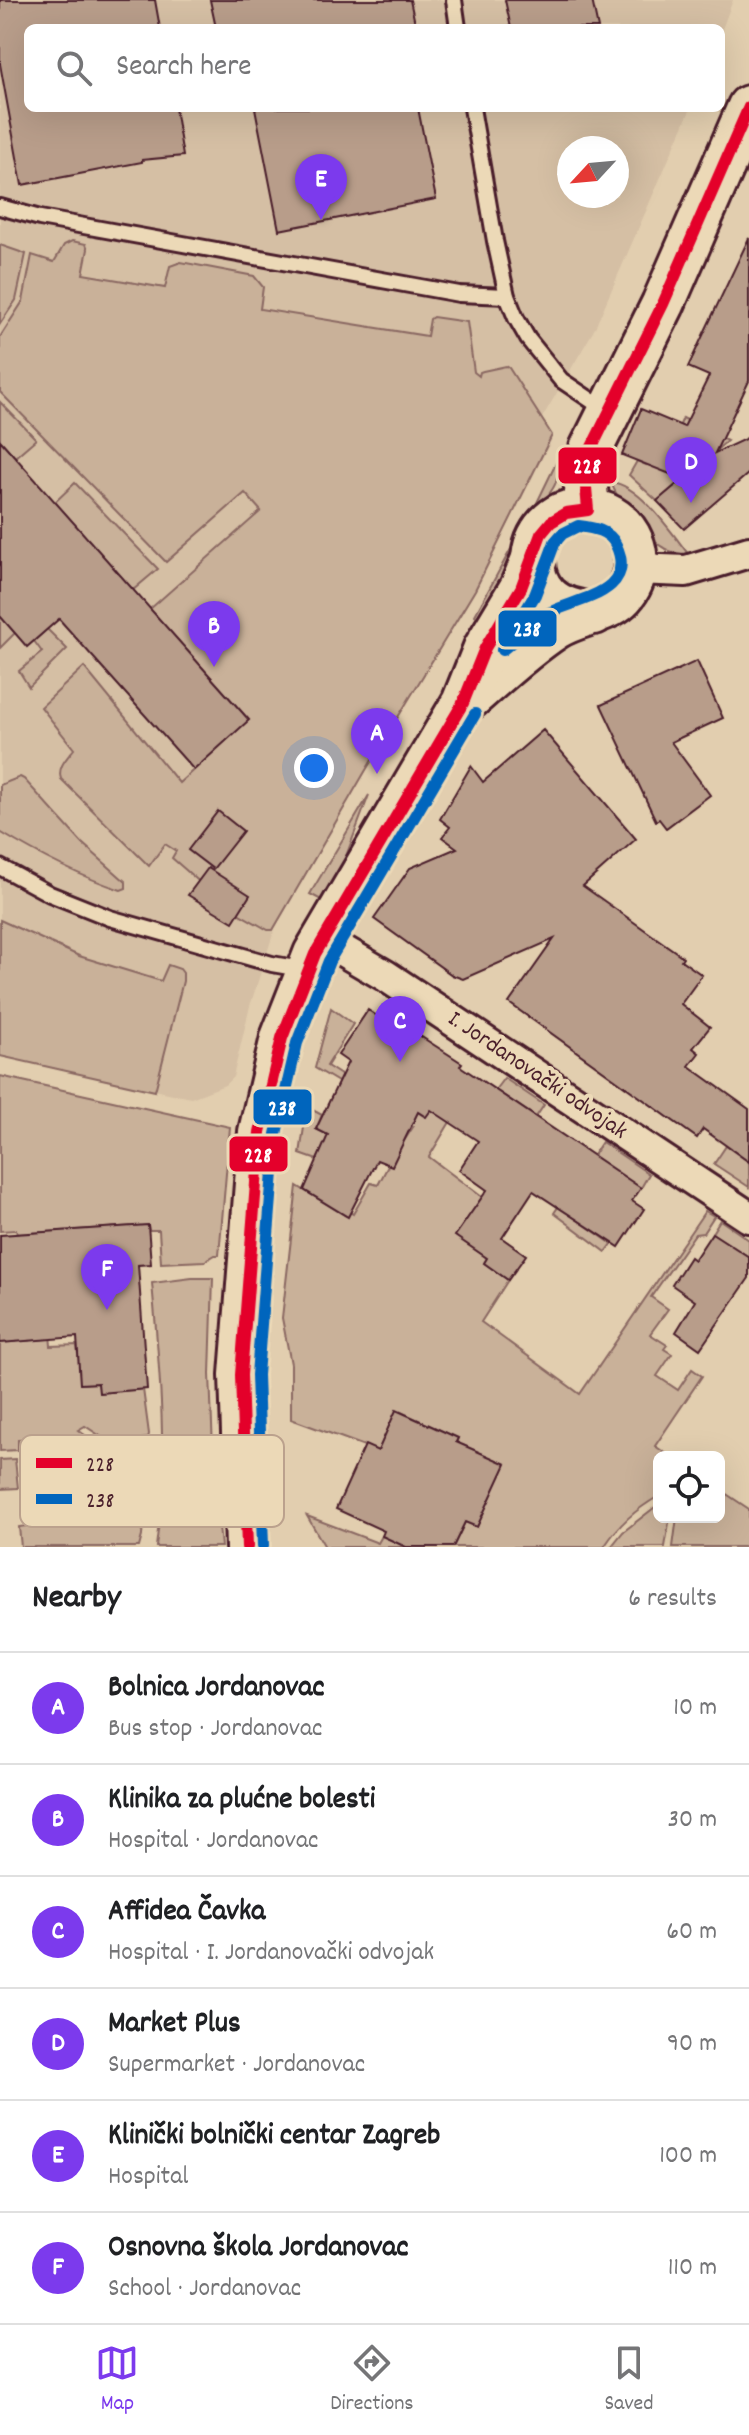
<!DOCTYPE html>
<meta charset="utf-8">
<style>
body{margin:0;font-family:Dekko,sans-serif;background:#f6f6f6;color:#202124}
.controls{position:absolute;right:24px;bottom:24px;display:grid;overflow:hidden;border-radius:12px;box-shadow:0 8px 32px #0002}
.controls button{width:72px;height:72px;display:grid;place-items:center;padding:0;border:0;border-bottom:2px solid #e0e0e0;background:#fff;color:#202124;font:40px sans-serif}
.compass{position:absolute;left:557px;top:136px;width:72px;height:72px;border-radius:50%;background:#fff;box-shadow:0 8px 32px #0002;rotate:244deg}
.you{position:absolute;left:314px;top:768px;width:28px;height:28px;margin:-20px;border:6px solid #fff;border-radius:50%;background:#1a73e8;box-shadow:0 0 0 12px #1a73e833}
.badge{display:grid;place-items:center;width:52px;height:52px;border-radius:50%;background:#7c3aed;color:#fff;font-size:26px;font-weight:700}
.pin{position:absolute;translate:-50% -66px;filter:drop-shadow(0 2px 4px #0008)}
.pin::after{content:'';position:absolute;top:42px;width:28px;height:24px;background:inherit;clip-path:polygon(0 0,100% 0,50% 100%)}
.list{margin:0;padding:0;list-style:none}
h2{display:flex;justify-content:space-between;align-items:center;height:104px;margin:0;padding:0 32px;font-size:34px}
h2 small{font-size:26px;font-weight:400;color:#757577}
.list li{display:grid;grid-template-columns:52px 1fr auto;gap:24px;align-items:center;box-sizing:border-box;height:112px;padding:0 32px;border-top:2px solid #e0e0e0}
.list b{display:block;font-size:30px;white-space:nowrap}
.list p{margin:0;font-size:26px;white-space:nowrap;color:#757577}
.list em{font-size:26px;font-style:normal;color:#757577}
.icon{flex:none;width:44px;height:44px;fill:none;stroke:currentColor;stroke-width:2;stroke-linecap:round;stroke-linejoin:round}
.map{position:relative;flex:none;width:749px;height:1547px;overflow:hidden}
.search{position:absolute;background:#fff;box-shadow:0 8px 32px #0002;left:24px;right:24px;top:24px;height:88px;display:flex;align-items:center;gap:20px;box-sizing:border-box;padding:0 28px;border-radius:12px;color:#757577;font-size:30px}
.sheet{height:776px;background:#fff}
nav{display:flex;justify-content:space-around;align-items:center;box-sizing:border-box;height:112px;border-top:2px solid #e0e0e0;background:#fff;font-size:22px;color:#757577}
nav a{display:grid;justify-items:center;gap:4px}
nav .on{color:#7c3aed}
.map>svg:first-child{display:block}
.built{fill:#d5bfa4;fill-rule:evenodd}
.green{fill:#c9b199;stroke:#8a6862;stroke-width:2}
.building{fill:#b89d8a;stroke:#4a1f2b;stroke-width:2}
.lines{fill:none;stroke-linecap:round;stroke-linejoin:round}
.service-casing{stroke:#4a1f2b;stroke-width:20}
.minor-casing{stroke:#4a1f2b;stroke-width:36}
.secondary-casing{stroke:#4a1f2b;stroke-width:48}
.service{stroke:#ecd9b7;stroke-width:14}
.minor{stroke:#ecd9b7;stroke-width:30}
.secondary{stroke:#ecd9b7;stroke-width:42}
.bus-1-casing{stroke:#ecd9b7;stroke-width:18}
.bus-2-casing{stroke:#ecd9b7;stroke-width:18}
.bus-1{stroke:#e4002b;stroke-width:12}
.bus-2{stroke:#0065bd;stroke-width:12}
.labels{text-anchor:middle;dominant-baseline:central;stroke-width:8;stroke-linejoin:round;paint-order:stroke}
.street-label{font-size:24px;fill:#4a1f2b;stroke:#ecd9b7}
.key{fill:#ecd9b7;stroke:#bba18d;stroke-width:2}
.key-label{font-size:22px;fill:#4a1f2b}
.line-badge{stroke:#ecd9b7;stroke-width:3}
.badge-label{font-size:22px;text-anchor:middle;font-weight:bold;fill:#fff}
</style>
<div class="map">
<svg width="749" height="1547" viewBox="0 0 749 1547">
<rect width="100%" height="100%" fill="#e2ceaf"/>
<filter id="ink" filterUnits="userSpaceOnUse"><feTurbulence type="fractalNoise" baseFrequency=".0125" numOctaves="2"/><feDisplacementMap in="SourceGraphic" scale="16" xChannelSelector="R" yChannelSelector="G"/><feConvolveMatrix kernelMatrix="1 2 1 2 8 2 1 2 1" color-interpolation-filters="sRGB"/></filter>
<g filter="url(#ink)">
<path class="built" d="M 0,0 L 733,0 L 721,32 L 721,28 L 28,28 L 28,108 L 691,108 L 594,330 L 542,418 L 541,421 L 552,435 L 551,441 L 475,590 L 366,770 L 275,928 L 250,1006 L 233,1077 L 225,1085 L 191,1098 L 0,1056 ZM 569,148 L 617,148 L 617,196 L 569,196 Z"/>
<g class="green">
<path d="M 72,241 L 86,244 L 88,249 L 83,274 L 165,288 L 170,266 L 181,262 L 254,276 L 263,287 L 260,309 L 427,336 L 430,319 L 433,317 L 467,322 L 474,372 L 479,376 L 480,372 L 483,371 L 506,366 L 509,368 L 552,435 L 475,590 L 366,770 L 273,930 L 268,930 L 238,913 L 247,895 C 235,881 220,885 203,885 L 172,858 L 176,851 L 165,844 L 149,866 L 61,779 C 57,767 67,758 74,749 L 41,707 L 84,667 L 179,783 L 249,720 L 150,609 L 261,511 L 245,493 L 166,562 L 0,392 L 0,337 L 23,301 L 32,255 L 54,262 L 64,245 Z"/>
<path d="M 0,245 L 26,254 L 16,300 L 0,324 Z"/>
<path d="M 0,402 L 36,439 L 15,457 L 0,440 Z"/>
<path d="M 683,418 L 727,441 L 657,501 L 629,475 L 637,461 L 646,465 L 657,440 L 671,445 Z"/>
<path d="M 562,451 C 558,484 556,489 532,513 Z"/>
<path d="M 611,482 C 640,485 672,533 689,555 C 680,554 672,553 664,548 C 647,539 617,500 611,482 Z"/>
<path d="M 75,483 L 158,569 L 133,590 L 55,502 Z"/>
<path d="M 512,547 L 510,567 L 481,626 L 475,615 Z"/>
<path d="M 0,616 L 15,633 L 0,648 Z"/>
<path d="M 47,629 L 67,649 L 29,687 L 19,671 L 42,652 L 34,641 Z"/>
<path d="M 20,777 L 24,779 L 82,843 L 126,882 L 126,888 L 121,890 C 79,876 38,855 0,832 L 0,785 Z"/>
<path d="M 369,795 L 340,872 L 323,901 L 310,894 Z"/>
<path d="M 0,920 L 79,956 L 161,981 L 168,965 L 180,969 L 183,973 L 183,981 L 155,1091 L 0,1056 Z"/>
<path d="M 331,1008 L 353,1024 L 327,1066 L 355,1084 L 381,1088 L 425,1117 L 438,1100 L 456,1112 L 429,1157 L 482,1197 L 456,1236 L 487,1258 L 484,1263 L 508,1280 L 481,1322 L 580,1394 L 705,1211 L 714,1216 L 703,1233 L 695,1234 L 651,1297 L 668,1309 L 650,1334 L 667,1345 L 664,1349 L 672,1354 L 657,1376 L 678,1390 L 692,1369 L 702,1376 L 655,1446 L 671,1457 L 659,1457 L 659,1496 C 635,1510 619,1524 604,1547 L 453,1547 L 465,1522 L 477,1527 L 505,1464 L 463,1445 L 453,1467 L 447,1464 L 458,1438 L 397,1410 L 378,1451 L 291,1419 L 291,1364 L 282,1318 L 297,1186 L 346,1216 L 350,1212 L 353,1214 L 371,1183 L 378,1185 L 389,1164 L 413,1127 L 315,1068 Z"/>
<path d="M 0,1076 L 230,1127 L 219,1255 L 215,1255 L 205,1261 L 161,1263 L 159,1230 L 149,1230 L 148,1225 L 17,1234 L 16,1230 L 0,1231 Z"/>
<path d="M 504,1078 L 544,1105 L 536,1117 L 495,1090 Z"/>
<path d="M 307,1107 L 322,1115 L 316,1129 L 329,1135 L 317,1160 L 300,1154 Z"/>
<path d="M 602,1142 L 649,1174 L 641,1188 L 572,1216 L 612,1244 L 606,1252 L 554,1213 Z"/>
<path d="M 726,1146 L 749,1162 L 749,1187 L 714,1164 Z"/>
<path d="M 720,1220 L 749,1240 L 749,1257 L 712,1233 Z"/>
<path d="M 192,1278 L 213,1278 L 210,1374 L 214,1475 L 221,1547 L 156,1547 C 168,1458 160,1371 152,1283 Z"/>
<path d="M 47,1298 L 51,1346 L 77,1345 L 81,1384 L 98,1383 L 100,1393 L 143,1389 L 149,1434 L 148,1438 L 111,1443 L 85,1426 L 78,1430 L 97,1444 L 24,1449 L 22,1439 L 18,1439 L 18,1450 L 0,1451 L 0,1343 L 45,1339 Z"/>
<path d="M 141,1451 L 147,1459 L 142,1536 L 139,1547 L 21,1547 L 19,1527 L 34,1525 L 26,1459 Z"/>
<path d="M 15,1459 L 18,1488 L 0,1489 L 0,1460 Z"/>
<path d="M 719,1489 L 749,1509 L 749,1547 L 673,1547 L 677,1517 L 719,1517 Z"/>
<path d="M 659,1504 L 659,1517 L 670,1517 L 665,1547 L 611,1547 L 623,1532 Z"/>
<path d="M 307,1516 L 378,1543 L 382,1536 L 406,1547 L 325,1547 Z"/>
</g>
<g class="building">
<path d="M 0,0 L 155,0 L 160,28 L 28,28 L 28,108 L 175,108 L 183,156 L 142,160 L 142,162 L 22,185 L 0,64 Z"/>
<path d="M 210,0 L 410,0 L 416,28 L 216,28 Z"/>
<path d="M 505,0 L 592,0 L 598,28 L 511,28 Z"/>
<path d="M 255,108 L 418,108 L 436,199 L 279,230 Z"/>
<path d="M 749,238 L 749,381 L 715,453 L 749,437 L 749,473 L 684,529 L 657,501 L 683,479 L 622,455 L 641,409 L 684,427 L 709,376 L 688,367 Z"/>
<path d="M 0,440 L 249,720 L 194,770 L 59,619 L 27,647 L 0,616 Z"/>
<path d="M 697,661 L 723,718 L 671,742 L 710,795 L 666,828 L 659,819 L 656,821 L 601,705 Z"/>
<path d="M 543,730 L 636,839 L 583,886 L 683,957 L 681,960 L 702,975 L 681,1004 L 710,1027 L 693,1048 L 699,1053 L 689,1066 L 749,1109 L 749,1162 L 703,1129 L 697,1138 L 509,1003 L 554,939 L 463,979 L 452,975 L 374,919 L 410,868 L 457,848 L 442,837 L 450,827 L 440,819 L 471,766 L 483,782 Z"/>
<path d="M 218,811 L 243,831 L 213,869 L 188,850 Z"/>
<path d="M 208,868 L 250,895 L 233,922 L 188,895 Z"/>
<path d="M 368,1010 L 388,1023 L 395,1014 L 420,1030 L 417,1034 L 462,1063 L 460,1066 L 641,1188 L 632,1201 L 644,1209 L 619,1247 L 533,1191 L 502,1238 L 526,1255 L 508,1280 L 484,1263 L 487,1258 L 455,1236 L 487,1190 L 459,1170 L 478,1141 L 431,1110 L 426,1117 L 418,1112 L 392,1166 L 377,1160 L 348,1217 L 304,1190 L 328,1135 L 316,1129 L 348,1062 L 338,1055 Z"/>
<path d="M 148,1225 L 151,1264 L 138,1265 L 147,1389 L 99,1393 L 98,1383 L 80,1384 L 77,1337 L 0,1343 L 0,1235 Z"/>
<path d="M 712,1233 L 749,1257 L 749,1278 L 700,1349 L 676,1332 L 695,1301 L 672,1285 L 690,1257 L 694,1260 Z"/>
<path d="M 396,1410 L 458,1438 L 456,1442 L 506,1464 L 477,1527 L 465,1522 L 453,1547 L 406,1547 L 382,1536 L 384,1531 L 336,1509 L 365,1445 L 378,1451 Z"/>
</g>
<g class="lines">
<defs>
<g id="service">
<path d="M 454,0 L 458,28"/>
<path d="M 472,108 L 495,241 L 507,296 L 516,318 L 528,339 L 561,380 L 607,411"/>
<path d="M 0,207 L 40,218 L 459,294 L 507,296"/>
<path d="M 0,867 L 50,894 L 110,918 L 272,964 L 307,970"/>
</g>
<g id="minor">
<path d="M 636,569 L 686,571 L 749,552"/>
<path d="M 323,939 L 386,976 L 749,1217"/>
</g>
<g id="secondary">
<path d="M 588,510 L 585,476 L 591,449 L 663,304 L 749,107"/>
<path d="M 465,702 C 494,677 523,649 555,628 C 583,610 620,615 633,578 C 638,564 636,549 629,536 C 620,520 603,510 584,510 C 521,509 508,612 594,613"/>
<path d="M 247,1547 L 241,1375 L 260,1132 L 282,1038 L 315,954 L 463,703 L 485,648 L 521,588 L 533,559"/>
</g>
</defs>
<use href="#service" class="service-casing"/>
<use href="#minor" class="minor-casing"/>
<use href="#secondary" class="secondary-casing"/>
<use href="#service" class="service"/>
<use href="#minor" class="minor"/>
<use href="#secondary" class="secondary"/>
<defs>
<path id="bus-1" d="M 247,1547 L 241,1375 L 260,1132 L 282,1038 L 315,954 L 463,703 L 485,648 L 521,588 L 541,534 L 551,522 L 566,513 L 588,510 L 585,476 L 591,449 L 663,304 L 749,107"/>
<g id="bus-2">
<path d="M 578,526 C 593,528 609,530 616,545 C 639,594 573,599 547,614 C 531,624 516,639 502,650 L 535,595 L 555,542 L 562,534 Z"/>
<path d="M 263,1546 L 257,1375 L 276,1134 L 297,1043 L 329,961 L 475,714"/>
</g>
</defs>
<use href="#bus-1" class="bus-1-casing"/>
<use href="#bus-2" class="bus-2-casing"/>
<use href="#bus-1" class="bus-1"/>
<use href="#bus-2" class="bus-2"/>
</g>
</g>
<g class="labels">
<g class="street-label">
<text transform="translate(537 1076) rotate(34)">I. Jordanovački odvojak</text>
</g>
</g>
<rect x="20" y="1435" width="264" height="92" rx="12" class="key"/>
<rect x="36" y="1458" width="36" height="10" fill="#e4002b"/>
<rect x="36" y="1494" width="36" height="10" fill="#0065bd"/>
<g class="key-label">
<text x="86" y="1471">228</text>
<text x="86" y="1507">238</text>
</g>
<g class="line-badge">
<rect x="557" y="446" width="61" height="39" rx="8" fill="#e4002b"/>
<rect x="497" y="609" width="61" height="39" rx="8" fill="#0065bd"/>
<rect x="252" y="1088" width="61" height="38" rx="8" fill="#0065bd"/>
<rect x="228" y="1135" width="61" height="38" rx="8" fill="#e4002b"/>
</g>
<g class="badge-label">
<text x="587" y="473">228</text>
<text x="527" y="636">238</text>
<text x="282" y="1115">238</text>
<text x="258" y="1162">228</text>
</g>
</svg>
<div class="controls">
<button><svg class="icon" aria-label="locate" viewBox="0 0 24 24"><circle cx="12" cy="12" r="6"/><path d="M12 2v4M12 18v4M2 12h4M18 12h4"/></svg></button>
</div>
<svg class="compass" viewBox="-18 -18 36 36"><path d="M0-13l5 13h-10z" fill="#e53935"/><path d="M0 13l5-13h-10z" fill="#757577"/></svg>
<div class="you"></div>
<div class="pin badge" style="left:377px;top:774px">A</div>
<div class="pin badge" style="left:214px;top:667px">B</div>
<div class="pin badge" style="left:400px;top:1062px">C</div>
<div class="pin badge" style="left:691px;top:503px">D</div>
<div class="pin badge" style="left:321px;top:220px">E</div>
<div class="pin badge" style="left:107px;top:1310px">F</div>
<div class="search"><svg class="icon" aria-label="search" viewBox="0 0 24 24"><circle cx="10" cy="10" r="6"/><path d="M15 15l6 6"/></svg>Search here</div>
</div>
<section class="sheet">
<h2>Nearby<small>6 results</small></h2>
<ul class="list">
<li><span class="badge">A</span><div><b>Bolnica Jordanovac</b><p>Bus stop · Jordanovac</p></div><em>10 m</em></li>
<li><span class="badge">B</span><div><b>Klinika za plućne bolesti</b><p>Hospital · Jordanovac</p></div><em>30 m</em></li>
<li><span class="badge">C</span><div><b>Affidea Čavka</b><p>Hospital · I. Jordanovački odvojak</p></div><em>60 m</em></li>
<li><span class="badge">D</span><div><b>Market Plus</b><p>Supermarket · Jordanovac</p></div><em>90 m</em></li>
<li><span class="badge">E</span><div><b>Klinički bolnički centar Zagreb</b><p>Hospital</p></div><em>100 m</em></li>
<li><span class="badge">F</span><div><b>Osnovna škola Jordanovac</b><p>School · Jordanovac</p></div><em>110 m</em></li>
</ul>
</section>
<nav>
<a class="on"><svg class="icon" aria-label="map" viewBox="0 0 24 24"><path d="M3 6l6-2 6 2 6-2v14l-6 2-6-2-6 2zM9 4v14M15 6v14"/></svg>Map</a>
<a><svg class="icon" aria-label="directions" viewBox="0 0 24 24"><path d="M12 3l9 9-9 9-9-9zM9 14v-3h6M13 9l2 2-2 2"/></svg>Directions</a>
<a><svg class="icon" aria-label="saved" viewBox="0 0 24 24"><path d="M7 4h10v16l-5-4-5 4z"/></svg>Saved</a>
</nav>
